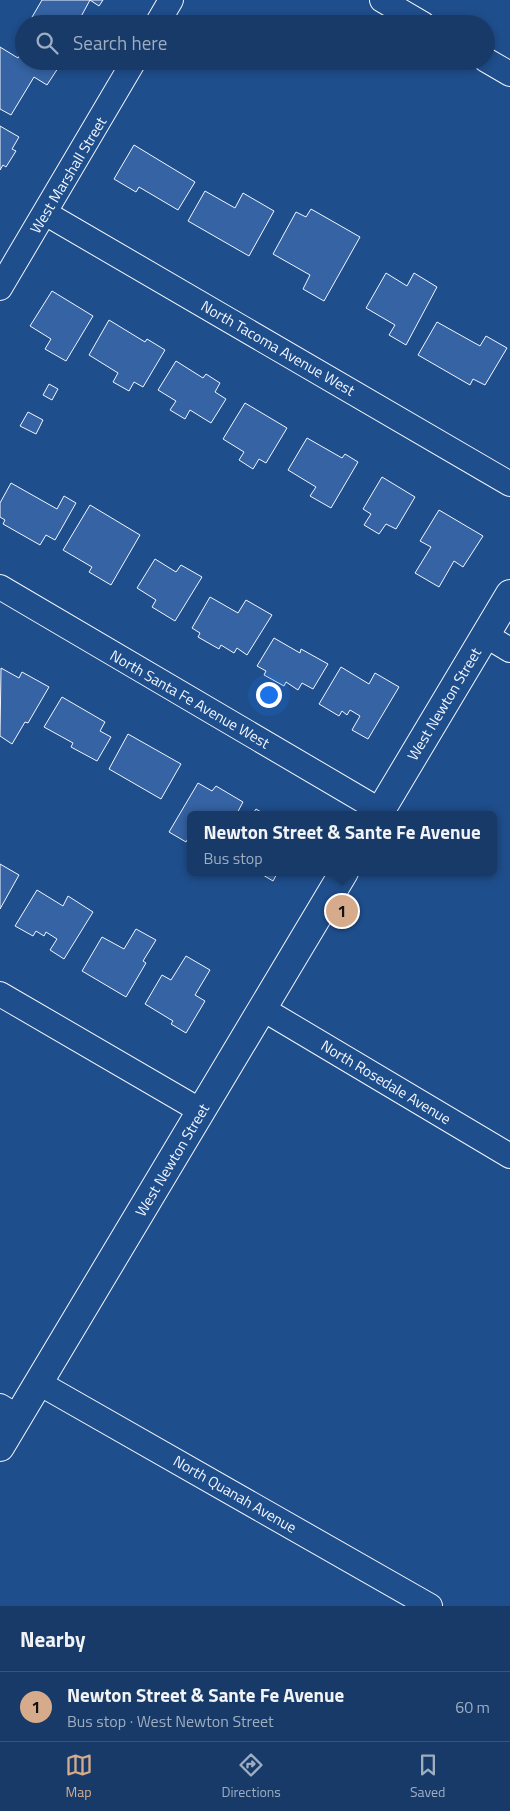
<!DOCTYPE html>
<meta charset="utf-8">
<style>
body{margin:0;font-family:"Titillium Web",sans-serif;background:#20416f;color:#f1f3f6}
.you{position:absolute;left:268px;top:694px;width:18px;height:18px;margin:-12px;border:4px solid #fff;border-radius:50%;background:#1a73e8;box-shadow:0 0 0 8px #1a73e833}
.badge{display:grid;place-items:center;width:32px;height:32px;border-radius:50%;background:#d6ab8b;color:#111;font-size:16px;font-weight:700}
.pin{position:absolute;translate:-50% -50%;border:2px solid #fff;box-shadow:0 1px 5px #0006}
.popup{position:absolute;left:187px;top:811px;width:310px;height:65px;box-sizing:border-box;display:grid;place-content:center;border-radius:8px;background:#173a69;filter:drop-shadow(0 1px 4px #0005);font-size:16px;white-space:nowrap;color:#9eadc0}
.popup b{font-size:19px;color:#f1f3f6}
.popup::after{content:'';position:absolute;left:50%;top:100%;margin-left:-10px;border:10px solid transparent;border-top-color:#173a69}
.list{margin:0;padding:0;list-style:none}
h2{display:flex;justify-content:space-between;align-items:center;height:65px;margin:0;padding:0 20px;font-size:21px}
h2 small{font-size:16px;font-weight:400;color:#9eadc0}
.list li{display:grid;grid-template-columns:32px 1fr auto;gap:15px;align-items:center;box-sizing:border-box;height:70px;padding:0 20px;border-top:1px solid #36547d}
.list b{display:block;font-size:19px;white-space:nowrap}
.list p{margin:0;font-size:16px;white-space:nowrap;color:#9eadc0}
.list em{font-size:16px;font-style:normal;color:#9eadc0}
.icon{flex:none;width:28px;height:28px;fill:none;stroke:currentColor;stroke-width:2;stroke-linecap:round;stroke-linejoin:round}
.map{position:relative;flex:none;width:510px;height:1606px;overflow:hidden}
.search{position:absolute;background:#173a69;box-shadow:0 2px 8px #0003;left:15px;right:15px;top:15px;height:55px;display:flex;align-items:center;gap:12px;box-sizing:border-box;padding:0 18px;border-radius:28px;color:#9eadc0;font-size:19px}
.sheet{height:135px;background:#173a69}
nav{display:flex;justify-content:space-around;align-items:center;box-sizing:border-box;height:70px;border-top:1px solid #36547d;background:#173a69;font-size:14px;color:#9eadc0}
nav a{display:grid;justify-items:center;gap:2px}
nav .on{color:#d6ab8b}
.map>svg:first-child{display:block}
.building{fill:#3563a3;stroke:#f2f6ff}
.lines{fill:none;stroke-linecap:round;stroke-linejoin:round}
.minor-casing{stroke:#f2f6ff;stroke-width:26}
.tertiary-casing{stroke:#f2f6ff;stroke-width:30}
.minor{stroke:#1f4e8c;stroke-width:24}
.tertiary{stroke:#1f4e8c;stroke-width:28}
.labels{text-anchor:middle;dominant-baseline:central;stroke-width:4;stroke-linejoin:round;paint-order:stroke}
.street-label{font-size:15px;fill:#f2f6ff;stroke:#1f4e8c}
</style>
<div class="map">
<svg width="510" height="1606" viewBox="0 0 510 1606">
<rect width="100%" height="100%" fill="#1f4e8c"/>
<g class="building">
<path d="M 42,0 L 103,0 L 99,6 L 90,0 L 77,24 L 28,24 Z"/>
<path d="M 0,47 L 18,58 L 24,49 L 24,61 L 54,61 L 60,65 L 47,85 L 34,77 L 11,115 L 0,109 Z"/>
<path d="M 0,126 L 19,137 L 12,149 L 16,151 L 6,167 L 3,165 L 0,170 Z"/>
<path d="M 134,145 L 195,182 L 178,210 L 139,187 L 136,192 L 114,179 Z"/>
<path d="M 205,191 L 235,208 L 243,193 L 274,211 L 249,256 L 188,221 Z"/>
<path d="M 311,209 L 360,237 L 324,301 L 303,289 L 310,275 L 273,254 L 296,212 L 306,217 Z"/>
<path d="M 386,273 L 407,286 L 414,273 L 437,287 L 406,345 L 389,335 L 395,325 L 366,308 Z"/>
<path d="M 52,291 L 93,316 L 66,361 L 45,349 L 51,339 L 30,326 Z"/>
<path d="M 109,320 L 145,342 L 147,339 L 165,350 L 143,387 L 134,382 L 129,391 L 113,382 L 118,373 L 89,355 Z"/>
<path d="M 437,322 L 480,346 L 486,336 L 507,348 L 485,385 L 473,379 L 470,385 L 418,355 Z"/>
<path d="M 176,361 L 203,378 L 206,374 L 220,383 L 215,392 L 226,399 L 211,423 L 190,410 L 185,419 L 170,410 L 176,401 L 158,390 Z"/>
<path d="M 49,384 L 58,389 L 52,400 L 43,395 Z"/>
<path d="M 245,403 L 287,428 L 266,463 L 259,459 L 253,469 L 239,460 L 244,452 L 223,439 Z"/>
<path d="M 28,412 L 43,420 L 36,434 L 20,426 Z"/>
<path d="M 307,438 L 342,458 L 345,454 L 358,462 L 331,508 L 310,496 L 316,487 L 288,470 Z"/>
<path d="M 382,477 L 415,497 L 396,529 L 386,524 L 379,534 L 364,525 L 371,514 L 363,509 Z"/>
<path d="M 11,483 L 57,509 L 64,496 L 76,503 L 55,540 L 46,535 L 40,545 L 3,524 L 5,520 L 0,517 L 0,503 Z"/>
<path d="M 90,505 L 140,535 L 111,585 L 89,572 L 92,567 L 63,550 Z"/>
<path d="M 439,510 L 483,536 L 463,567 L 454,561 L 439,587 L 415,573 L 431,547 L 420,541 Z"/>
<path d="M 155,559 L 176,572 L 181,565 L 202,577 L 175,621 L 152,607 L 156,600 L 137,588 Z"/>
<path d="M 210,597 L 238,613 L 246,600 L 272,615 L 247,655 L 237,648 L 234,653 L 221,645 L 219,649 L 198,637 L 200,633 L 192,628 Z"/>
<path d="M 274,638 L 300,653 L 301,649 L 328,664 L 313,689 L 302,683 L 298,690 L 286,682 L 284,686 L 264,675 L 266,671 L 257,666 Z"/>
<path d="M 341,667 L 369,684 L 375,673 L 399,687 L 368,739 L 352,730 L 360,716 L 350,710 L 347,715 L 342,711 L 339,716 L 319,704 Z"/>
<path d="M 1,668 L 19,678 L 22,672 L 49,687 L 28,723 L 25,722 L 12,744 L 0,736 Z"/>
<path d="M 62,697 L 105,722 L 100,731 L 111,737 L 97,761 L 71,747 L 73,743 L 44,727 Z"/>
<path d="M 128,734 L 181,764 L 161,799 L 109,769 Z"/>
<path d="M 198,783 L 212,791 L 216,786 L 243,802 L 236,815 L 191,815 L 191,833 L 186,842 L 169,832 Z"/>
<path d="M 256,809 L 266,815 L 252,815 Z"/>
<path d="M 0,864 L 19,875 L 0,909 Z"/>
<path d="M 258,872 L 278,872 L 273,881 Z"/>
<path d="M 37,890 L 63,906 L 68,896 L 93,912 L 64,959 L 50,950 L 57,939 L 46,932 L 44,936 L 36,931 L 33,936 L 15,926 Z"/>
<path d="M 136,929 L 156,940 L 143,961 L 146,963 L 126,997 L 82,971 L 102,937 L 124,949 Z"/>
<path d="M 186,956 L 210,970 L 195,995 L 205,1001 L 186,1033 L 171,1024 L 173,1021 L 145,1004 L 162,975 L 171,980 Z"/>
</g>
<g class="lines">
<defs>
<g id="minor">
<path d="M 382,0 L 423,24"/>
<path d="M 157,24 L 171,0"/>
<path d="M 486,60 L 510,74"/>
<path d="M 45,213 L 510,484"/>
<path d="M 0,288 L 134,61"/>
<path d="M 0,587 L 381,811"/>
<path d="M 485,635 L 510,650"/>
<path d="M 0,994 L 201,1111"/>
<path d="M 263,1009 L 510,1156"/>
<path d="M 39,1383 L 430,1606"/>
<path d="M 0,1406 L 18,1417"/>
</g>
<g id="tertiary">
<path d="M 378,815 L 510,594"/>
<path d="M 0,1447 L 344,872"/>
</g>
</defs>
<use href="#minor" class="minor-casing"/>
<use href="#tertiary" class="tertiary-casing"/>
<use href="#minor" class="minor"/>
<use href="#tertiary" class="tertiary"/>
</g>
<g class="labels">
<g class="street-label">
<text transform="translate(68 175) rotate(-59)">West Marshall Street</text>
<text transform="translate(278 348) rotate(30)">North Tacoma Avenue West</text>
<text transform="translate(190 699) rotate(30)">North Santa Fe Avenue West</text>
<text transform="translate(444 704) rotate(-59)">West Newton Street</text>
<text transform="translate(386 1082) rotate(31)">North Rosedale Avenue</text>
<text transform="translate(172 1160) rotate(-59)">West Newton Street</text>
<text transform="translate(235 1494) rotate(30)">North Quanah Avenue</text>
</g>
</g>
</svg>
<div class="you"></div>
<div class="pin badge" style="left:342px;top:911px">1</div>
<div class="popup"><b>Newton Street &amp; Sante Fe Avenue</b>Bus stop</div>
<div class="search"><svg class="icon" aria-label="search" viewBox="0 0 24 24"><circle cx="10" cy="10" r="6"/><path d="M15 15l6 6"/></svg>Search here</div>
</div>
<section class="sheet">
<h2>Nearby<small></small></h2>
<ul class="list">
<li><span class="badge">1</span><div><b>Newton Street &amp; Sante Fe Avenue</b><p>Bus stop · West Newton Street</p></div><em>60 m</em></li>
</ul>
</section>
<nav>
<a class="on"><svg class="icon" aria-label="map" viewBox="0 0 24 24"><path d="M3 6l6-2 6 2 6-2v14l-6 2-6-2-6 2zM9 4v14M15 6v14"/></svg>Map</a>
<a><svg class="icon" aria-label="directions" viewBox="0 0 24 24"><path d="M12 3l9 9-9 9-9-9zM9 14v-3h6M13 9l2 2-2 2"/></svg>Directions</a>
<a><svg class="icon" aria-label="saved" viewBox="0 0 24 24"><path d="M7 4h10v16l-5-4-5 4z"/></svg>Saved</a>
</nav>
